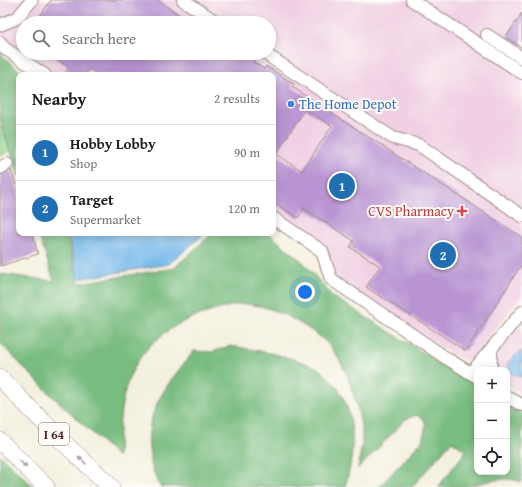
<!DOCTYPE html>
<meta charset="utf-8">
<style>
body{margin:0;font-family:"Gentium Book Plus",serif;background:#f2f2f2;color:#202124}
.controls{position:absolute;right:12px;bottom:12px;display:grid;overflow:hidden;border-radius:8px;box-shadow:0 2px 10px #0003}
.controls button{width:36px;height:36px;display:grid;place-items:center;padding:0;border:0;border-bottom:1px solid #e0e0e0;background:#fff;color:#202124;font:20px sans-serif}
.you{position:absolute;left:305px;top:292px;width:14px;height:14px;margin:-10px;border:3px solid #fff;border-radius:50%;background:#1a73e8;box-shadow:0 0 0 6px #1a73e833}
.badge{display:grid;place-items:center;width:26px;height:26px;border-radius:50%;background:#1f6fb2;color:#fff;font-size:13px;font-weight:700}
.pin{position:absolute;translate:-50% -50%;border:2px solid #fff;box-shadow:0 1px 4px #0006}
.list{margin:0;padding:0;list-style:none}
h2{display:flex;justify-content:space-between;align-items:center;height:52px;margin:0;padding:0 16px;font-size:17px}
h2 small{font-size:13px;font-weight:400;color:#757577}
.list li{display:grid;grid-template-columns:26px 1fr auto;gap:12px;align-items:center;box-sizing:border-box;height:56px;padding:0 16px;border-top:1px solid #e0e0e0}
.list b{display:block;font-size:15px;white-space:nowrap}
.list p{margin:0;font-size:13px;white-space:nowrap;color:#757577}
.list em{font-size:13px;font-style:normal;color:#757577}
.icon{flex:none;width:22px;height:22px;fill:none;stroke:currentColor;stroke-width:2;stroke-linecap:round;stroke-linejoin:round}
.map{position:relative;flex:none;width:522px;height:487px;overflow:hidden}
.search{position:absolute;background:#fff;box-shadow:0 2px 10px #0003;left:16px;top:16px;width:260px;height:44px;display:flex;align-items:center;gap:10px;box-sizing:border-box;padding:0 14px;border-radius:22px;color:#757577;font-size:15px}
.panel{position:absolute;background:#fff;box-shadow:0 2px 10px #0003;left:16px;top:72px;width:260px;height:164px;border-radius:8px}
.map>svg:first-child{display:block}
.built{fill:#f1d0e4;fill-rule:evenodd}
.green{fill:#96dc96;stroke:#707e60}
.forest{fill:#78bc7f;stroke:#616e55}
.water{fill:#73b8ea;stroke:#5e6c8a}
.building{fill:#b994d3;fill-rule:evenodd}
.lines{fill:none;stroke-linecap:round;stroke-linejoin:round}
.minor-casing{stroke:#9f8885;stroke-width:14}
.highway-casing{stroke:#9f8885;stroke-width:18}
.minor{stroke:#fff;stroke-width:12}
.highway{stroke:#fff;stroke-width:17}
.oneway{fill:#ae9aa0}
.shop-dot{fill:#3f7fe0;stroke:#fdfcf7;stroke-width:1.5}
.health-dot{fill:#e0444e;stroke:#fdfcf7;stroke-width:1.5}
.labels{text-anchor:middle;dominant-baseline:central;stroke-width:4;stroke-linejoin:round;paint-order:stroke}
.shield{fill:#fdfcf7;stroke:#806168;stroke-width:1}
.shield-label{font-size:13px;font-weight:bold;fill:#4a1f2b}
.shop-label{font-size:14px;fill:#366cbe;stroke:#fdfcf7;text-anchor:start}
.health-label{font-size:14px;fill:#be3a42;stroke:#fdfcf7;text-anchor:end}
</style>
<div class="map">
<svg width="522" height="487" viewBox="0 0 522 487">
<rect width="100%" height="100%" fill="#fdfcf7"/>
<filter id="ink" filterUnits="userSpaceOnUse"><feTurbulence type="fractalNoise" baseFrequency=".025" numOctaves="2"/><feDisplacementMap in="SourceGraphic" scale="8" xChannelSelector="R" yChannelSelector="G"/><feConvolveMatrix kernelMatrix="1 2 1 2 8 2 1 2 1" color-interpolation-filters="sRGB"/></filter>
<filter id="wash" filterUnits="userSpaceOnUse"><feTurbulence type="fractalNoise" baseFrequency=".012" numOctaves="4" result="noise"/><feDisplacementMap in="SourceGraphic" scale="16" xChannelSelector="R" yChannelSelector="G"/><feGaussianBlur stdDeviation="0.9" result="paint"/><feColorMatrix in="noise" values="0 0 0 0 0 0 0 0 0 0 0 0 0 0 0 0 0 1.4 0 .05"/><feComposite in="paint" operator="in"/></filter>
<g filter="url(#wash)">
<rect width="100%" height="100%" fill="#f4f0df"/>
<g class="built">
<path d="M 0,0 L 522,0 L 522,295 L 470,361 L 459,358 L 331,279 L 322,251 L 273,218 L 273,75 L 45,75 L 0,42 ZM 23,23 L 269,23 L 269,53 L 23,53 Z"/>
<path d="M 522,325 L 522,395 L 507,384 L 507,370 L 497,370 L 495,360 L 501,349 Z"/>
</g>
<path class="green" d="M 0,126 L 5,133 L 9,151 L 0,156 Z"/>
<g class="forest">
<path d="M 0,53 L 24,75 L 19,75 L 19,176 L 0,120 Z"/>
<path d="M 38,233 L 66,233 L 79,283 L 174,268 L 213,233 L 268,233 L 304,263 L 332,296 L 477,386 L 477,472 L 507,472 L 507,404 L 522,414 L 522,482 C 498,474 483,485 460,487 C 453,487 445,487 438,487 L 466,451 L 452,441 L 412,487 L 379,487 L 422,441 L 426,425 L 423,418 L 416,415 L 406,419 L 358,469 C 359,458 363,445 362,433 C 359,406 346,361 326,342 C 319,335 309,329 301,324 C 285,314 265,305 245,304 C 232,304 218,310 206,313 C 177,321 148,341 134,368 C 119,396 119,428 118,457 L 48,392 L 0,343 L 0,274 L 54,281 Z"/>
<path d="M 230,346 C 255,350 280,354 305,363 C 311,365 319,368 324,373 C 357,401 357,448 345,487 L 161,487 C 158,482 155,476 153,470 C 151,466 151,460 150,455 C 142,412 169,382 194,351 L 212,352 Z"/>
<path d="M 0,455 L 34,487 L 0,487 Z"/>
</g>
<g class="water">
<path d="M 68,233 L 205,233 L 169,264 L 78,279 Z"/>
<path d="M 522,351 L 522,377 L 511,373 L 507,364 L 513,357 Z"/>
</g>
<g id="blocks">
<g class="building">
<path d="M 51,0 L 157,0 L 192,23 L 35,23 Z"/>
<path d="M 522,13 L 522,48 L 506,37 Z"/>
<path d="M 47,53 L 247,53 L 255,59 L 253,62 L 264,69 L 266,66 L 294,84 L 292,87 L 522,237 L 522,264 L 466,351 L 366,287 L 380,266 L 350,247 L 354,241 L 304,208 L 298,218 L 273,202 L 273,75 L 99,75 L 89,69 L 85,75 L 64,75 L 69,67 ZM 305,109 L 332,126 L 302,171 L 276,154 Z"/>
<path d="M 11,170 L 19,194 L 19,233 L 32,233 L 38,254 L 0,266 L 0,175 Z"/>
</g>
</g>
</g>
<g filter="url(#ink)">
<use href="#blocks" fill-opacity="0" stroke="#9f8885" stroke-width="1"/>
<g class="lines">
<defs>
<g id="minor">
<path d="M 183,0 L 218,23"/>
<path d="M 412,0 L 522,73"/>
<path d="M 0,25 L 17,18 L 32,0"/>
<path d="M 487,35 L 522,58"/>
<path d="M 0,42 L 4,48 L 45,75"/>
<path d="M 264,53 L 393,138 L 419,145 L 522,216"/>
<path d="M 0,168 L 7,164"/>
<path d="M 273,218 L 322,251 L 331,279 L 446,358 L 477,377"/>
<path d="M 491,350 L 491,370"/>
<path d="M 471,373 L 522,312"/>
<path d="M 507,397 L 522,405"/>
</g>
<g id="highway">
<path d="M 0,378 L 61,440 L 111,487"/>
<path d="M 0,441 L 46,487"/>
</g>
</defs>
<use href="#minor" class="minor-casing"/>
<use href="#highway" class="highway-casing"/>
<use href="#minor" class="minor"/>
<use href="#highway" class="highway"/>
</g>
<defs><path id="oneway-solid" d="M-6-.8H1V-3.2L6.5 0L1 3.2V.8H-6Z"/></defs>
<g class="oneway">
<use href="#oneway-solid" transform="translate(82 460) rotate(-137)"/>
<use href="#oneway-solid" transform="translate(23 464) rotate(45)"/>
</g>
</g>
<circle class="shop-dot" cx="291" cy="104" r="4"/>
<path class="health-dot" d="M460 205h4v4h4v4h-4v4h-4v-4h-4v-4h4z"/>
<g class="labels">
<rect class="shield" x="39" y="423" width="30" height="22" rx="3"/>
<g class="shield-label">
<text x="54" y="434">I 64</text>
</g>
<g class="shop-label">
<text x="299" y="104">The Home Depot</text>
</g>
<g class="health-label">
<text x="454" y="211">CVS Pharmacy</text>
</g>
</g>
</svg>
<div class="controls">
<button>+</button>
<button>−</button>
<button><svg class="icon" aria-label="locate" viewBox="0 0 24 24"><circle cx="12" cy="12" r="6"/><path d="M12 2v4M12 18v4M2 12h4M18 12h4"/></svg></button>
</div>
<div class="you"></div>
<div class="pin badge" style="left:342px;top:186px">1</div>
<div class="pin badge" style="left:443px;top:255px">2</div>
<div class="search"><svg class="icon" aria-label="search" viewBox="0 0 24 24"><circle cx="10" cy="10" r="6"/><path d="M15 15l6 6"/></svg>Search here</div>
<section class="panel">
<h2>Nearby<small>2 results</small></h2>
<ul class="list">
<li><span class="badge">1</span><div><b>Hobby Lobby</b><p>Shop</p></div><em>90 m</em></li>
<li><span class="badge">2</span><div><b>Target</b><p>Supermarket</p></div><em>120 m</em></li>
</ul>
</section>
</div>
